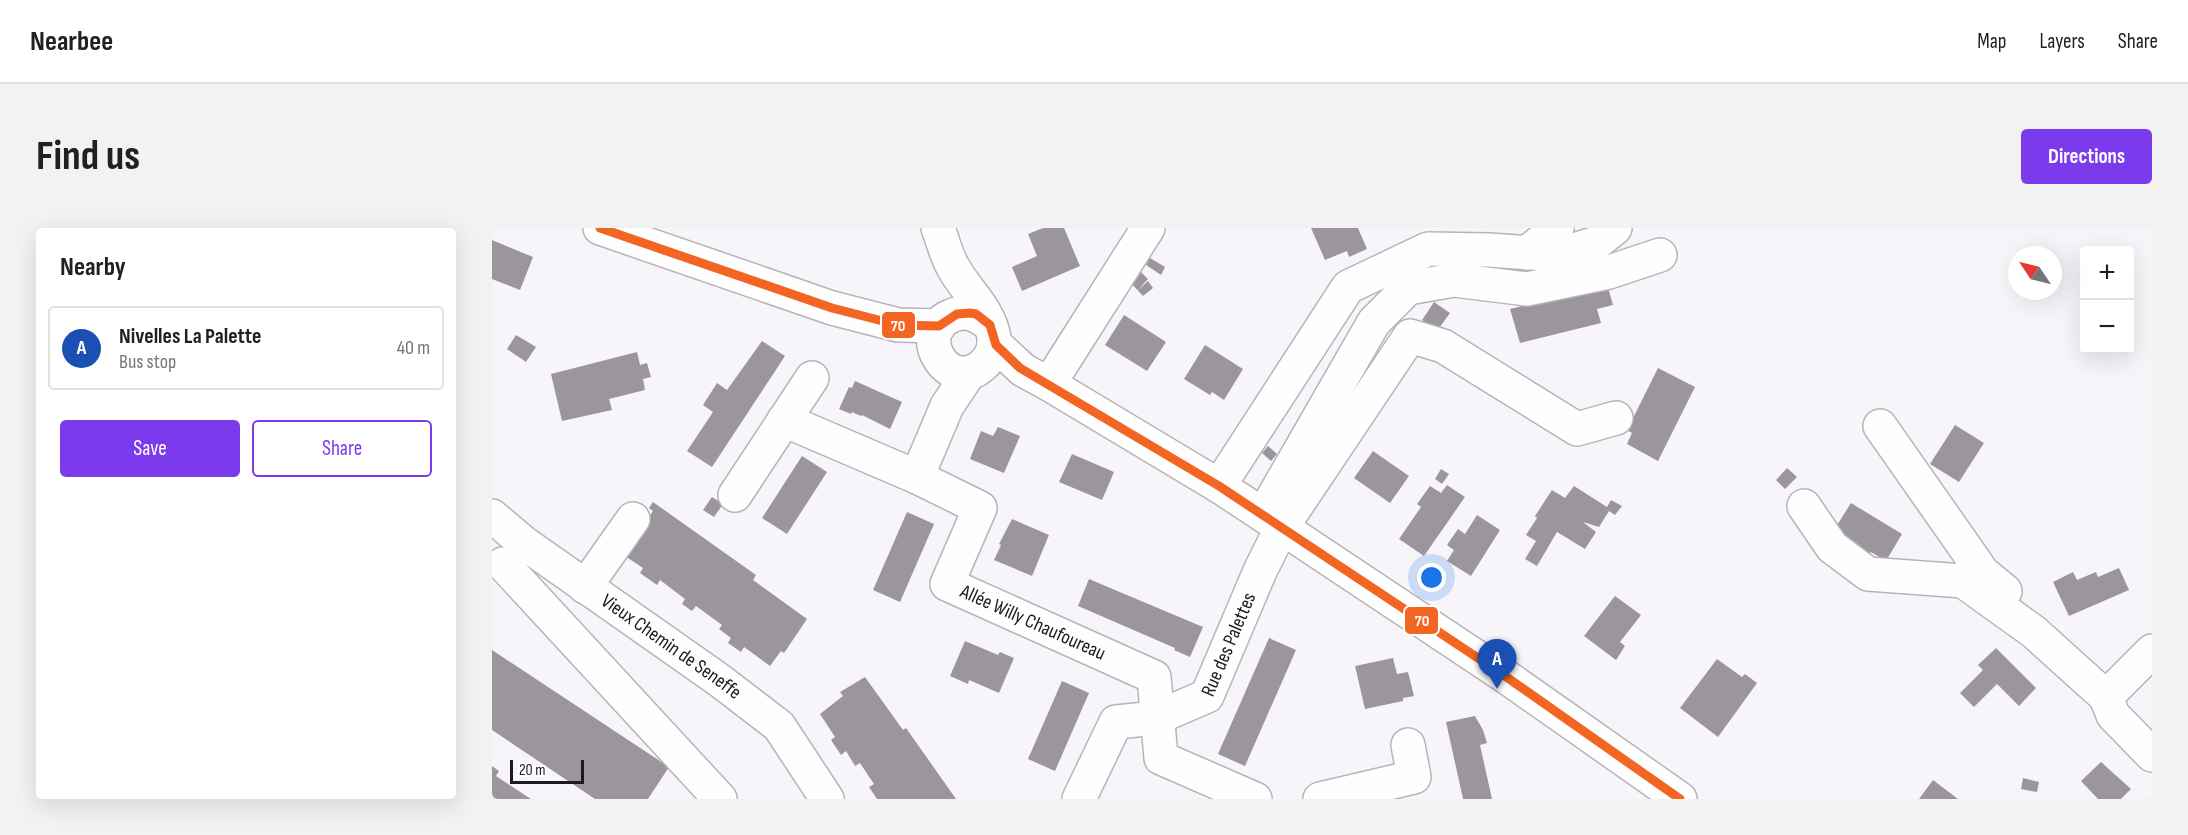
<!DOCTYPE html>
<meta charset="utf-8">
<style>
body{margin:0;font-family:"Sofia Sans Condensed",sans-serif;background:#f2f2f2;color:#202124}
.controls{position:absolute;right:18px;top:18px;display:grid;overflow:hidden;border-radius:6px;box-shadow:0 6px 24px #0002}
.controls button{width:54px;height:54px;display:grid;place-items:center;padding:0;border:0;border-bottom:2px solid #e0e0e0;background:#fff;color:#202124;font:30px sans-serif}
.compass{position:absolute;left:1516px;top:18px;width:54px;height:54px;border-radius:50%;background:#fff;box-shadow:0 6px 24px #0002;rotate:305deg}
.scale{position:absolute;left:18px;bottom:15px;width:74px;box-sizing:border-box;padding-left:6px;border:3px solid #1f1a22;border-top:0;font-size:16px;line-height:21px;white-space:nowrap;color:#1f1a22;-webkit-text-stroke:4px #fff;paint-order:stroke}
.you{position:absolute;left:940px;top:350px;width:21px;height:21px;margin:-15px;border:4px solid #fff;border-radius:50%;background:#1a73e8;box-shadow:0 0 0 9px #1a73e833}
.badge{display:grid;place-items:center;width:39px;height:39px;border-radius:50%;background:#7c3aed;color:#fff;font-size:20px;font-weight:700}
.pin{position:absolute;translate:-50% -50px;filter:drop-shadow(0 2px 3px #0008)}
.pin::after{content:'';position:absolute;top:32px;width:21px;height:18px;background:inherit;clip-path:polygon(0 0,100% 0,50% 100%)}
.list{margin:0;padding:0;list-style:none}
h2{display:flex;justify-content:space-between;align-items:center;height:78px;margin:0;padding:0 24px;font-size:26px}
h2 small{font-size:20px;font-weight:400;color:#757577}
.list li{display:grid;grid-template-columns:39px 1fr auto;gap:18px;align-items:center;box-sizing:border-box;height:84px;margin:0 12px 12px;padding:0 12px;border:2px solid #e0e0e0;border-radius:6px}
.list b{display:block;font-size:22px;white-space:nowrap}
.list p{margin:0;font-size:20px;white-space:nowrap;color:#757577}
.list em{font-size:20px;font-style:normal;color:#757577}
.actions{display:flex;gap:12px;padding:18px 24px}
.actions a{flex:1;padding:14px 0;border:2px solid #7c3aed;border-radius:6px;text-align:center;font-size:21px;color:#7c3aed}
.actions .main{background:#7c3aed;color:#fff}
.map{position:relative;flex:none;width:1660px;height:571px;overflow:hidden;border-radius:6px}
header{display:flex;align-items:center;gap:36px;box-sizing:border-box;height:84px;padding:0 30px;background:#fff;border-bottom:2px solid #e0e0e0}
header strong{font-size:28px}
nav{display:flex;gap:33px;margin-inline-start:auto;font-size:21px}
.intro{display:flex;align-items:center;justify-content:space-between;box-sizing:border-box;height:144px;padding:0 36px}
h1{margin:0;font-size:42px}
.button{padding:15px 27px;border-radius:6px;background:#7c3aed;color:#fff;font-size:21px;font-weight:700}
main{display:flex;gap:36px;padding:0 36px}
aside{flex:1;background:#fff;border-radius:6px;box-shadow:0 6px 24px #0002}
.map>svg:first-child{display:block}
.building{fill:#9b969e}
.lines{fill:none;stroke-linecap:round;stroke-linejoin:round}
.minor-casing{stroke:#b7b3b9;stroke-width:36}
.minor{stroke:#fefefe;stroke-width:33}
.bus-1-casing{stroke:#fff;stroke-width:14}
.bus-1{stroke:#f26522;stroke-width:9}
.labels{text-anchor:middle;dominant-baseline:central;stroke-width:6;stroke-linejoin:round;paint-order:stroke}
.street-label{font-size:20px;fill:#1f1a22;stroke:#fff}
.line-badge{stroke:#fff;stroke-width:2}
.badge-label{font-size:16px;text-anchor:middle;font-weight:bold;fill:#fff}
</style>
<header>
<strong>Nearbee</strong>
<nav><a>Map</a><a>Layers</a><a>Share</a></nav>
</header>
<div class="intro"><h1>Find us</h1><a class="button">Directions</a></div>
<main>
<aside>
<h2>Nearby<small></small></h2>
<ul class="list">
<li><span class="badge" style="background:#1a4fb4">A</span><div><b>Nivelles La Palette</b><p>Bus stop</p></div><em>40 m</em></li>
</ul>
<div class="actions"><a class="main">Save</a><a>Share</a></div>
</aside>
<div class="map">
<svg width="1660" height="571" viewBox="0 0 1660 571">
<rect width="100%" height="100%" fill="#f8f5fa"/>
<g class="building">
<path d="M 551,0 L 572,0 L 588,38 L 530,63 L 520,39 L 545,28 L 536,6 Z"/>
<path d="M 819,0 L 866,0 L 875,21 L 857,29 L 855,23 L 833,32 Z"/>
<path d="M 0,12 L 41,29 L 28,62 L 0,51 Z"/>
<path d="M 658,30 L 673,39 L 669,47 L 654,37 Z"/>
<path d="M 649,44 L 656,51 L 646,62 L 656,53 L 661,60 L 651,68 L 639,55 Z"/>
<path d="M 1115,56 L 1121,77 L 1105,81 L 1109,95 L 1028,115 L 1018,81 Z"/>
<path d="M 942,74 L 958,85 L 945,103 L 930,92 Z"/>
<path d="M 632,87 L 674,114 L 655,143 L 613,117 Z"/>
<path d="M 24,107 L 44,119 L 34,134 L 15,121 Z"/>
<path d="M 270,113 L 293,128 L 220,239 L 195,223 L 221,184 L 211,177 L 225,155 L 235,162 Z"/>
<path d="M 713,117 L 751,141 L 732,172 L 720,164 L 718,167 L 692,151 Z"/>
<path d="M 145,124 L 148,137 L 155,135 L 159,149 L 151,151 L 153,162 L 117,171 L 120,182 L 70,193 L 59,146 Z"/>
<path d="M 1166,140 L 1203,159 L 1166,233 L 1135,216 L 1140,205 L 1135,202 Z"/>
<path d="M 363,153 L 410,174 L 398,201 L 370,187 L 369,188 L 360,184 L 359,186 L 347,181 L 357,159 L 360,160 Z"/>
<path d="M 1463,197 L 1492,215 L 1467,254 L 1438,236 Z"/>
<path d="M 506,199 L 528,208 L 512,245 L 478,231 L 489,203 L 501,208 Z"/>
<path d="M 776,218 L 785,226 L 779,233 L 770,225 Z"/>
<path d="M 881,223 L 917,248 L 898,275 L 862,250 Z"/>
<path d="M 580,226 L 622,244 L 610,272 L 567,254 Z"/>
<path d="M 310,228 L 335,244 L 295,306 L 270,290 Z"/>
<path d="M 1295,240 L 1305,249 L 1293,261 L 1284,252 Z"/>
<path d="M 949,241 L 957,246 L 950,256 L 943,251 Z"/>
<path d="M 955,257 L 973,269 L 932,328 L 907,311 L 929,279 L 925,276 L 938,258 L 949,265 Z"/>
<path d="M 1082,258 L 1115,279 L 1119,272 L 1130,278 L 1123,287 L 1117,283 L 1107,299 L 1091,294 L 1104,304 L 1093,321 L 1065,304 L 1045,338 L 1033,331 L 1044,313 L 1034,307 L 1045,290 L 1043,288 L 1060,262 L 1073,270 Z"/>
<path d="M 220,269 L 231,276 L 222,289 L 211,282 Z"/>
<path d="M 161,274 L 264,347 L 261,352 L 315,391 L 292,425 L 289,423 L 278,438 L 252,419 L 249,424 L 236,415 L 239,410 L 227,401 L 230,397 L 204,378 L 200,383 L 190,376 L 193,371 L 168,352 L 165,357 L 148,345 L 151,340 L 130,326 L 161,283 L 157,280 Z"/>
<path d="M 1359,275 L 1410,306 L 1394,333 L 1379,324 L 1376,329 L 1364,322 L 1367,317 L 1342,302 Z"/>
<path d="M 415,284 L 442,296 L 408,374 L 381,362 Z"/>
<path d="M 985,287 L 1008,302 L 979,348 L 955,333 L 962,322 L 955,317 L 966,301 L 973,306 Z"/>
<path d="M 520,291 L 557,307 L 540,348 L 502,332 L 509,317 L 507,316 Z"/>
<path d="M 1627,340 L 1637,362 L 1577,388 L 1561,354 L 1581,344 L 1585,352 L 1604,344 L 1606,349 Z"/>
<path d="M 597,351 L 711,399 L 698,429 L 682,422 L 683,420 L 586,378 Z"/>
<path d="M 1123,368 L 1149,387 L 1128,414 L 1133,418 L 1124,432 L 1092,408 Z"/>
<path d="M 777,410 L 804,422 L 753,538 L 726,526 Z"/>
<path d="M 473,413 L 506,427 L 508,424 L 522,430 L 507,465 L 477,452 L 476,456 L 458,448 Z"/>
<path d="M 1504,420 L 1544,460 L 1527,478 L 1505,456 L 1482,479 L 1468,465 L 1491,442 L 1486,437 Z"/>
<path d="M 0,422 L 177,539 L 156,571 L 103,571 L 0,502 Z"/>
<path d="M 901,430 L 905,446 L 916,444 L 922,468 L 911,470 L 911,473 L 873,481 L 863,438 Z"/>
<path d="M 1225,431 L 1250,449 L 1253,446 L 1265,455 L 1226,509 L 1188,480 Z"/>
<path d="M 373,449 L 411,502 L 414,500 L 464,571 L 385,571 L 377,559 L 382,556 L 368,535 L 363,538 L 354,523 L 349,527 L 339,512 L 343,509 L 328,486 L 351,468 L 348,464 Z"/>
<path d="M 570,453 L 597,465 L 563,543 L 536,531 Z"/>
<path d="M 983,488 L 991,502 L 995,515 L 988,517 L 1000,571 L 971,571 L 954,494 Z"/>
<path d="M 1609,534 L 1639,561 L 1629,571 L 1606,571 L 1589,553 Z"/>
<path d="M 0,538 L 7,543 L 4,548 L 39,571 L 0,571 Z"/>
<path d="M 1531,550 L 1547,554 L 1545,564 L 1529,561 Z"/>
<path d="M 1441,552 L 1466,571 L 1427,571 Z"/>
</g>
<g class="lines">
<defs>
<g id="minor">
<path d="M 108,0 L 340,80 L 406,97 L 447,98"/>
<path d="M 446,0 C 451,13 454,27 461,39 C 473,62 498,82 502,110 C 503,119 499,129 493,135 C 458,170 418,105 459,88 C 474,81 485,87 497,96"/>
<path d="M 1035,25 L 1065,0"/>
<path d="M 502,115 L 531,142 L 557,156 L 727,258 L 771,287 L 1013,448 L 1188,571"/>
<path d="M 557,156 L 656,0"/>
<path id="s1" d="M 292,192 L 425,249 L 488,280 L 455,356 L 662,449 L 669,530 L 763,571"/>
<path d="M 1388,198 L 1491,345 L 1513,363"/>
<path d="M 425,249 L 455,178 L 477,145"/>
<path d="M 727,258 L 856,59 L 936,21 L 997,22 L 1067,27 L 1104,15 L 1123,0"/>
<path d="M 243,267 L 320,150"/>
<path d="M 1312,278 L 1340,319 L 1376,346 L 1471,353 L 1542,404 L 1614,469"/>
<path d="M 771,287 L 882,94 L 916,60 L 962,52 L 1035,61 L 1117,44 L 1168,27"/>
<path id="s2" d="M 0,288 L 32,315 L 227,452 L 287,498 L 335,571"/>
<path d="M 11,336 L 228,571"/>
<path d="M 93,359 L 141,291"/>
<path d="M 1660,423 L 1614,469 L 1621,487 L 1660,527"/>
<path id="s3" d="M 587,571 L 624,494 L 664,490 L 715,468 L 768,343 L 790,299 L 918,108 L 951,118 L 1085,201 L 1124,190"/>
<path d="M 828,571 L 922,549 L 916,517"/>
</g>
</defs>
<use href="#minor" class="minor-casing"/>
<use href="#minor" class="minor"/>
<defs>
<path id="bus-1" d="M 108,0 L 340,80 L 406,97 L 447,98 L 465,86 L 478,85 L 484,86 L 498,97 L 504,117 L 528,140 L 727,258 L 1013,448 L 1188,571"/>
</defs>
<use href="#bus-1" class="bus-1-casing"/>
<use href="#bus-1" class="bus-1"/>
</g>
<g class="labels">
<g class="street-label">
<text stroke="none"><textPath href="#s1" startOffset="392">Allée Willy Chaufoureau</textPath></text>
<text stroke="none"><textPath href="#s3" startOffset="237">Rue des Palettes</textPath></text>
<text stroke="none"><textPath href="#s2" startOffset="222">Vieux Chemin de Seneffe</textPath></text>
</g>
</g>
<g class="line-badge">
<rect x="389" y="83" width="35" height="28" rx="6" fill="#f26522"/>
<rect x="912" y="378" width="35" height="29" rx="6" fill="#f26522"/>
</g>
<g class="badge-label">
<text x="406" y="103">70</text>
<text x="930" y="398">70</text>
</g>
</svg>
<div class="controls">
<button>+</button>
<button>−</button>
</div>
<svg class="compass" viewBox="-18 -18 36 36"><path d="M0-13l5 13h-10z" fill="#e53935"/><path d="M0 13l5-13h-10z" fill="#757577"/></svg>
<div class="scale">20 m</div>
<div class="you"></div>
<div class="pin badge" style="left:1005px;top:461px;background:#1a4fb4">A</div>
</div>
</main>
